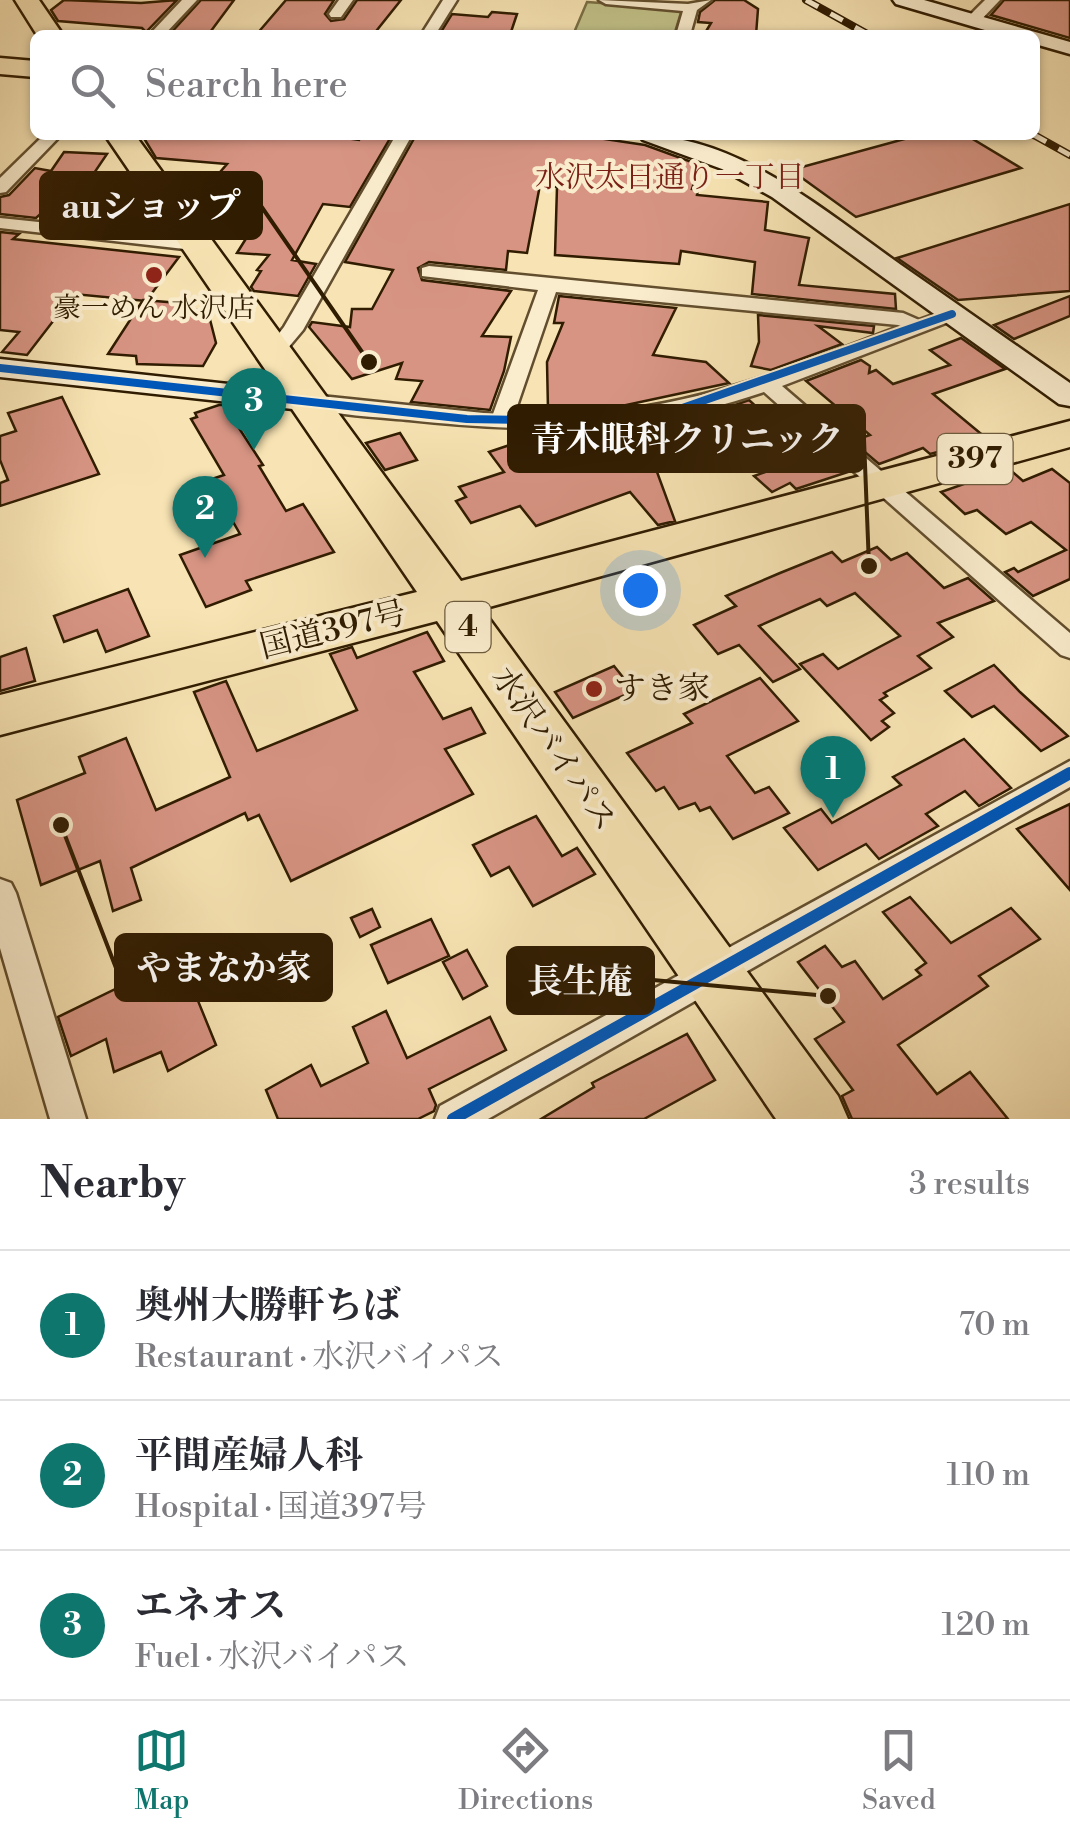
<!DOCTYPE html>
<meta charset="utf-8">
<style>
body{margin:0;font-family:"Libre Bodoni","Noto Serif JP",serif;background:#f7f7f7;color:#2b2b33}
.you{position:absolute;left:640px;top:590px;width:35px;height:35px;margin:-25px;border:8px solid #fff;border-radius:50%;background:#1a73e8;box-shadow:0 0 0 15px #1a73e833}
.badge{display:grid;place-items:center;width:65px;height:65px;border-radius:50%;background:#0f766e;color:#fff;font-size:32px;font-weight:700}
.pin{position:absolute;translate:-50% -82px;filter:drop-shadow(0 2px 5px #0008)}
.pin::after{content:'';position:absolute;top:52px;width:35px;height:30px;background:inherit;clip-path:polygon(0 0,100% 0,50% 100%)}
.list{margin:0;padding:0;list-style:none}
h2{display:flex;justify-content:space-between;align-items:center;height:130px;margin:0;padding:0 40px;font-size:42px}
h2 small{font-size:32px;font-weight:400;color:#7c7c81}
.list li{display:grid;grid-template-columns:65px 1fr auto;gap:30px;align-items:center;box-sizing:border-box;height:150px;padding:0 40px;border-top:2px solid #e1e1e2}
.list b{display:block;font-size:38px;white-space:nowrap}
.list p{margin:0;font-size:32px;white-space:nowrap;color:#7c7c81}
.list em{font-size:32px;font-style:normal;color:#7c7c81}
.icon{flex:none;width:55px;height:55px;fill:none;stroke:currentColor;stroke-width:2;stroke-linecap:round;stroke-linejoin:round}
.map{position:relative;flex:none;width:1070px;height:1119px;overflow:hidden}
.search{position:absolute;background:#fff;box-shadow:0 2px 8px #0004;left:30px;right:30px;top:30px;height:110px;display:flex;align-items:center;gap:25px;box-sizing:border-box;padding:0 35px;border-radius:15px;color:#7c7c81;font-size:38px}
.sheet{height:580px;background:#fff}
nav{display:flex;justify-content:space-around;align-items:center;box-sizing:border-box;height:140px;border-top:2px solid #e1e1e2;background:#fff;font-size:28px;color:#7c7c81}
nav a{display:grid;justify-items:center;gap:5px}
nav .on{color:#0f766e}
.map>svg:first-child{display:block}
.green{fill:#c2c289;stroke:#796f45;stroke-width:2.5}
.building{fill:#d79483;stroke:#301c01;stroke-width:2.5}
.lines{fill:none;stroke-linecap:round;stroke-linejoin:round}
.street-casing{stroke:#624e2e;stroke-width:5}
.secondary-casing{stroke:#301c01;stroke-width:5}
.highway-casing{stroke:#301c01;stroke-width:5}
.street{fill:#faedce;fill-rule:evenodd}
.secondary{fill:#faedce;fill-rule:evenodd}
.highway{fill:#f7e3b3;fill-rule:evenodd}
.rail-casing{stroke:#301c01;stroke-width:8}
.rail{stroke:#faedce;stroke-width:5;stroke-dasharray:14;stroke-linecap:butt}
.cycleway-far1-casing{stroke:#faedce;stroke-width:12}
.cycleway-casing{stroke:#faedce;stroke-width:19}
.cycleway-far1{stroke:#0057b8;stroke-width:8}
.cycleway{stroke:#0057b8;stroke-width:12}
.poi-dot{fill:#8f2418;stroke:#faedce;stroke-width:4}
.labels{text-anchor:middle;dominant-baseline:central;stroke-width:8;stroke-linejoin:round;paint-order:stroke}
.far-poi-label{font-size:28px;fill:#301c01;stroke:#faedce}
.far-neighbourhood-label{font-size:30px;fill:#7a1f14;stroke:#faedce}
.shield{fill:#faedce;stroke:#6d5b3e;stroke-width:2.5}
.shield-label{font-size:30px;font-weight:bold;fill:#301c01}
.street-label{font-size:32px;fill:#301c01;stroke:#faedce}
.poi-label{font-size:32px;fill:#301c01;stroke:#faedce;text-anchor:start}
.leader{fill:none;stroke:#301c01;stroke-width:4}
.callout-dot{fill:#301c01;stroke:#faedce;stroke-width:4}
.callout{fill:#301c01;stroke:#301c01;stroke-width:4}
.callout-label{font-size:35px;text-anchor:middle;font-weight:bold;fill:#fff}
</style>
<div class="map">
<svg width="1070" height="1119" viewBox="0 0 1070 1119">
<rect width="100%" height="100%" fill="#f7e3b3"/>
<filter id="stains"><feTurbulence type="fractalNoise" baseFrequency=".002" numOctaves="4"/><feColorMatrix values="0 0 0 0 .2 0 0 0 0 .09 0 0 0 0 .02 0 0 0 .5 -.17"/></filter>
<radialGradient id="worn" r=".72"><stop offset=".6" stop-color="#630" stop-opacity="0"/><stop offset="1" stop-color="#630" stop-opacity=".3"/></radialGradient>
<path class="green" d="M 587,2 L 682,9 L 674,35 L 573,35 Z"/>
<g class="building">
<path d="M 64,0 L 141,3 L 177,0 L 146,32 L 142,28 L 58,21 L 51,10 Z"/>
<path d="M 201,0 L 234,0 L 208,35 L 169,35 Z"/>
<path d="M 286,0 L 334,0 L 325,14 L 331,21 L 344,19 L 357,0 L 401,0 L 373,35 L 256,35 Z"/>
<path d="M 715,0 L 744,0 L 758,9 L 756,35 L 705,33 L 711,23 L 698,22 L 700,12 Z"/>
<path d="M 1004,0 L 1070,0 L 1070,38 L 991,15 Z"/>
<path d="M 492,12 L 517,14 L 510,35 L 439,35 L 452,14 L 488,17 Z"/>
<path d="M 142,135 L 324,135 L 359,140 L 362,135 L 391,137 L 350,207 L 323,204 L 292,260 L 316,264 L 298,296 L 254,291 L 251,287 L 261,271 L 257,270 L 269,255 L 237,253 L 252,229 L 225,226 L 240,207 L 195,201 L 227,164 L 156,158 Z"/>
<path d="M 416,135 L 578,135 L 645,145 L 700,165 L 692,189 L 698,190 L 697,195 L 768,202 L 765,230 L 809,238 L 799,285 L 895,294 L 896,309 L 752,294 L 755,262 L 681,251 L 679,264 L 555,255 L 557,187 L 540,185 L 527,253 L 508,251 L 506,270 L 429,262 L 418,268 L 422,280 L 511,291 L 482,336 L 511,337 L 504,371 L 490,410 L 411,402 L 422,381 L 396,379 L 402,363 L 352,379 L 309,327 L 312,322 L 350,327 L 352,309 L 372,309 L 393,270 L 345,262 Z"/>
<path d="M 919,135 L 966,135 L 1021,168 L 856,217 L 791,170 Z"/>
<path d="M 64,152 L 107,154 L 84,188 L 71,187 L 36,218 L 0,214 L 0,197 L 9,195 L 35,168 L 51,171 Z"/>
<path d="M 1070,204 L 1070,291 L 958,300 L 897,258 Z"/>
<path d="M 0,232 L 19,234 L 13,239 L 179,257 L 146,301 L 74,294 L 27,355 L 2,352 L 19,332 L 0,330 Z"/>
<path d="M 559,296 L 676,308 L 653,355 L 706,362 L 729,383 L 617,407 L 548,410 L 547,362 L 563,323 L 554,323 Z"/>
<path d="M 1070,296 L 1070,316 L 1014,339 L 994,325 Z"/>
<path d="M 143,300 L 179,303 L 181,313 L 207,308 L 216,343 L 203,366 L 137,364 L 136,356 L 108,354 Z"/>
<path d="M 758,315 L 874,326 L 873,333 L 818,326 L 842,344 L 771,370 L 751,366 L 759,342 Z"/>
<path d="M 961,338 L 1005,369 L 933,394 L 986,438 L 977,442 L 930,454 L 923,448 L 879,464 L 852,441 L 870,435 L 806,381 L 861,360 L 870,366 L 869,373 L 876,370 L 893,384 L 950,365 L 930,350 Z"/>
<path d="M 62,397 L 99,474 L 0,506 L 0,483 L 8,480 L 0,460 L 0,436 L 16,431 L 8,413 Z"/>
<path d="M 749,400 L 777,426 L 657,472 L 675,521 L 658,525 L 630,492 L 536,526 L 520,506 L 471,523 L 456,501 L 466,497 L 459,487 L 504,472 L 489,452 L 548,432 L 575,431 L 596,455 Z"/>
<path d="M 219,405 L 224,405 L 263,465 L 259,466 L 286,511 L 303,504 L 334,552 L 246,581 L 251,590 L 206,607 L 180,555 L 240,534 L 209,480 L 224,475 L 191,419 L 197,417 L 195,413 Z"/>
<path d="M 400,433 L 417,460 L 385,470 L 366,443 Z"/>
<path d="M 825,451 L 848,472 L 796,489 L 790,483 L 772,492 L 754,476 Z"/>
<path d="M 1008,468 L 1023,481 L 1052,469 L 1070,483 L 1070,579 L 1033,596 L 1005,572 L 1014,568 L 1018,572 L 1066,550 L 1031,522 L 1006,534 L 977,510 L 965,514 L 941,492 L 964,484 L 961,481 Z"/>
<path d="M 877,547 L 891,560 L 907,553 L 944,588 L 968,578 L 994,601 L 938,623 L 953,637 L 918,656 L 931,668 L 884,693 L 887,696 L 880,700 L 894,713 L 882,721 L 889,727 L 871,740 L 800,664 L 823,654 L 838,669 L 900,636 L 855,593 L 827,606 L 820,599 L 759,626 L 800,669 L 773,682 L 739,645 L 718,654 L 694,625 L 736,606 L 726,596 L 780,573 L 832,552 L 842,562 Z"/>
<path d="M 128,589 L 149,636 L 106,652 L 97,630 L 64,642 L 54,616 Z"/>
<path d="M 427,632 L 444,661 L 414,672 L 443,719 L 471,708 L 485,733 L 445,749 L 473,794 L 291,881 L 259,815 L 248,820 L 245,813 L 131,868 L 141,900 L 113,911 L 100,861 L 41,885 L 17,800 L 85,773 L 79,757 L 126,738 L 156,810 L 230,777 L 194,692 L 226,681 L 257,751 L 357,710 L 330,654 L 352,647 L 357,658 Z"/>
<path d="M 26,648 L 35,681 L 0,691 L 0,657 Z"/>
<path d="M 994,665 L 1020,692 L 1068,736 L 1041,751 L 994,706 L 972,717 L 945,691 Z"/>
<path d="M 614,666 L 634,691 L 573,718 L 555,692 Z"/>
<path d="M 760,678 L 798,721 L 727,756 L 755,793 L 769,787 L 789,813 L 733,839 L 710,807 L 700,811 L 695,803 L 679,809 L 664,787 L 656,791 L 627,753 L 692,723 L 684,714 Z"/>
<path d="M 964,739 L 1011,788 L 979,806 L 965,791 L 926,814 L 938,826 L 879,859 L 866,844 L 818,870 L 784,828 L 821,809 L 832,823 L 901,785 L 893,777 Z"/>
<path d="M 1070,804 L 1070,890 L 1017,829 Z"/>
<path d="M 536,816 L 562,856 L 577,848 L 595,874 L 533,906 L 509,867 L 491,876 L 473,845 Z"/>
<path d="M 910,897 L 951,943 L 1011,908 L 1040,939 L 979,976 L 988,986 L 898,1045 L 937,1094 L 970,1072 L 1008,1119 L 852,1119 L 842,1096 L 853,1090 L 815,1039 L 844,1022 L 798,962 L 825,946 L 842,967 L 855,961 L 883,999 L 921,975 L 916,970 L 926,963 L 883,912 Z"/>
<path d="M 372,909 L 380,927 L 360,937 L 351,918 Z"/>
<path d="M 431,919 L 449,956 L 388,983 L 371,945 Z"/>
<path d="M 228,947 L 239,976 L 196,996 L 216,1045 L 168,1071 L 161,1052 L 114,1072 L 106,1039 L 71,1056 L 58,1017 L 138,978 L 141,987 Z"/>
<path d="M 467,950 L 487,986 L 463,999 L 443,962 Z"/>
<path d="M 386,1011 L 407,1058 L 490,1017 L 506,1050 L 429,1089 L 436,1105 L 434,1111 L 418,1119 L 278,1119 L 266,1090 L 311,1065 L 321,1086 L 368,1063 L 353,1027 Z"/>
<path d="M 687,1034 L 715,1080 L 644,1119 L 541,1119 L 594,1087 L 592,1083 Z"/>
</g>
<g class="lines">
<defs>
<g id="street">
<path d="M 182,0 L 197,0 L 164,35 L 149,35 Z"/>
<path d="M 339,0 L 353,0 L 341,17 L 331,17 L 329,14 Z"/>
<path d="M 443,0 L 457,0 L 435,35 L 421,35 Z"/>
<path d="M 599,0 L 688,4 L 711,0 L 697,10 L 690,35 L 676,35 L 683,11 L 606,4 Z"/>
<path d="M 985,0 L 1000,0 L 978,23 L 968,23 L 968,17 Z"/>
<path d="M 44,135 L 61,135 L 6,192 L 0,193 L 0,178 Z"/>
<path d="M 396,135 L 412,135 L 303,330 L 282,355 L 268,355 L 265,351 L 284,327 Z"/>
<path d="M 648,135 L 664,135 L 664,136 L 656,141 Z"/>
<path d="M 0,218 L 202,239 L 211,245 L 202,251 L 0,228 Z"/>
<path d="M 429,266 L 903,313 L 919,320 L 952,308 L 959,310 L 959,318 L 782,386 L 1070,633 L 1070,658 L 1061,655 L 764,392 C 639,434 539,434 409,420 C 375,417 337,415 303,407 L 300,402 L 303,397 L 311,395 L 493,414 L 538,290 L 422,276 L 422,268 ZM 556,292 L 898,325 L 901,326 C 768,377 661,421 514,415 Z"/>
<path d="M 1070,761 L 1070,787 L 488,1119 L 435,1119 L 440,1106 Z"/>
<path d="M 0,879 L 11,883 L 16,893 L 86,1119 L 50,1119 L 0,948 Z"/>
</g>
<g id="secondary">
<path d="M 893,0 L 924,0 L 1070,42 L 1070,54 L 1035,44 L 1035,35 L 1002,35 L 896,4 Z"/>
<path d="M 639,135 C 738,135 824,211 901,265 C 957,304 1014,344 1070,383 L 1070,406 L 1059,404 L 772,197 L 722,169 L 643,140 Z"/>
<path d="M 0,359 L 311,393 L 322,395 L 326,402 L 322,409 L 311,411 L 0,377 Z"/>
</g>
<g id="highway">
<path d="M 15,0 L 39,0 L 63,35 L 37,35 Z"/>
<path d="M 0,58 L 35,61 L 35,77 L 0,74 Z"/>
<path d="M 105,135 L 135,135 L 461,581 L 1070,421 L 1070,447 L 482,609 L 838,1096 L 848,1119 L 776,1119 L 437,621 L 0,735 L 0,695 L 417,592 Z"/>
</g>
</defs>
<use href="#street" class="street-casing"/>
<use href="#secondary" class="secondary-casing"/>
<use href="#highway" class="highway-casing"/>
<use href="#street" class="street"/>
<use href="#secondary" class="secondary"/>
<use href="#highway" class="highway"/>
<defs>
<g id="rail">
<path d="M 806,0 L 869,35"/>
<path d="M 1034,135 L 1070,155"/>
</g>
</defs>
<use href="#rail" class="rail-casing"/>
<use href="#rail" class="rail"/>
<defs>
<path id="cycleway-far1" d="M 0,368 L 467,419 L 587,421 L 668,413 L 952,314"/>
<path id="cycleway" d="M 453,1119 L 1070,773"/>
</defs>
<use href="#cycleway-far1" class="cycleway-far1-casing"/>
<use href="#cycleway" class="cycleway-casing"/>
<use href="#cycleway-far1" class="cycleway-far1"/>
<use href="#cycleway" class="cycleway"/>
</g>
<g class="poi-dot">
<circle cx="154" cy="275" r="10"/>
<circle cx="594" cy="689" r="10"/>
</g>
<g class="labels">
<g class="far-poi-label">
<text x="154" y="308">豪一めん 水沢店</text>
</g>
<g class="far-neighbourhood-label">
<text x="670" y="178">水沢太日通り一丁目</text>
</g>
<g class="shield">
<rect x="937.5" y="434" width="75" height="50" rx="8"/>
<rect x="445.5" y="602" width="45" height="50" rx="8"/>
</g>
<g class="shield-label">
<text x="975" y="459">397</text>
<text x="468" y="627">4</text>
</g>
<g class="street-label">
<text transform="translate(333 630) rotate(-14)">国道397号</text>
<text transform="translate(554 749) rotate(55)">水沢バイパス</text>
</g>
<g class="poi-label">
<text x="614" y="689">すき家</text>
</g>
</g>
<path class="leader" d="M369 362L261 206M869 566L864 439M61 825L116 968M828 996L653 980"/>
<g class="callout-dot">
<circle cx="369" cy="362" r="10"/>
<circle cx="869" cy="566" r="10"/>
<circle cx="61" cy="825" r="10"/>
<circle cx="828" cy="996" r="10"/>
</g>
<g class="callout">
<rect x="41" y="173" width="220" height="65" rx="10"/>
<rect x="509" y="406" width="355" height="65" rx="10"/>
<rect x="116" y="935" width="215" height="65" rx="10"/>
<rect x="508" y="948" width="145" height="65" rx="10"/>
</g>
<g class="callout-label">
<text x="151" y="218">auショップ</text>
<text x="687" y="451">青木眼科クリニック</text>
<text x="224" y="980">やまなか家</text>
<text x="580" y="993">長生庵</text>
</g>
<rect width="100%" height="100%" filter="url(#stains)"/>
<rect width="100%" height="100%" fill="url(#worn)"/>
</svg>
<div class="you"></div>
<div class="pin badge" style="left:833px;top:818px">1</div>
<div class="pin badge" style="left:205px;top:558px">2</div>
<div class="pin badge" style="left:254px;top:450px">3</div>
<div class="search"><svg class="icon" aria-label="search" viewBox="0 0 24 24"><circle cx="10" cy="10" r="6"/><path d="M15 15l6 6"/></svg>Search here</div>
</div>
<section class="sheet">
<h2>Nearby<small>3 results</small></h2>
<ul class="list">
<li><span class="badge">1</span><div><b>奥州大勝軒ちば</b><p>Restaurant · 水沢バイパス</p></div><em>70 m</em></li>
<li><span class="badge">2</span><div><b>平間産婦人科</b><p>Hospital · 国道397号</p></div><em>110 m</em></li>
<li><span class="badge">3</span><div><b>エネオス</b><p>Fuel · 水沢バイパス</p></div><em>120 m</em></li>
</ul>
</section>
<nav>
<a class="on"><svg class="icon" aria-label="map" viewBox="0 0 24 24"><path d="M3 6l6-2 6 2 6-2v14l-6 2-6-2-6 2zM9 4v14M15 6v14"/></svg>Map</a>
<a><svg class="icon" aria-label="directions" viewBox="0 0 24 24"><path d="M12 3l9 9-9 9-9-9zM9 14v-3h6M13 9l2 2-2 2"/></svg>Directions</a>
<a><svg class="icon" aria-label="saved" viewBox="0 0 24 24"><path d="M7 4h10v16l-5-4-5 4z"/></svg>Saved</a>
</nav>
